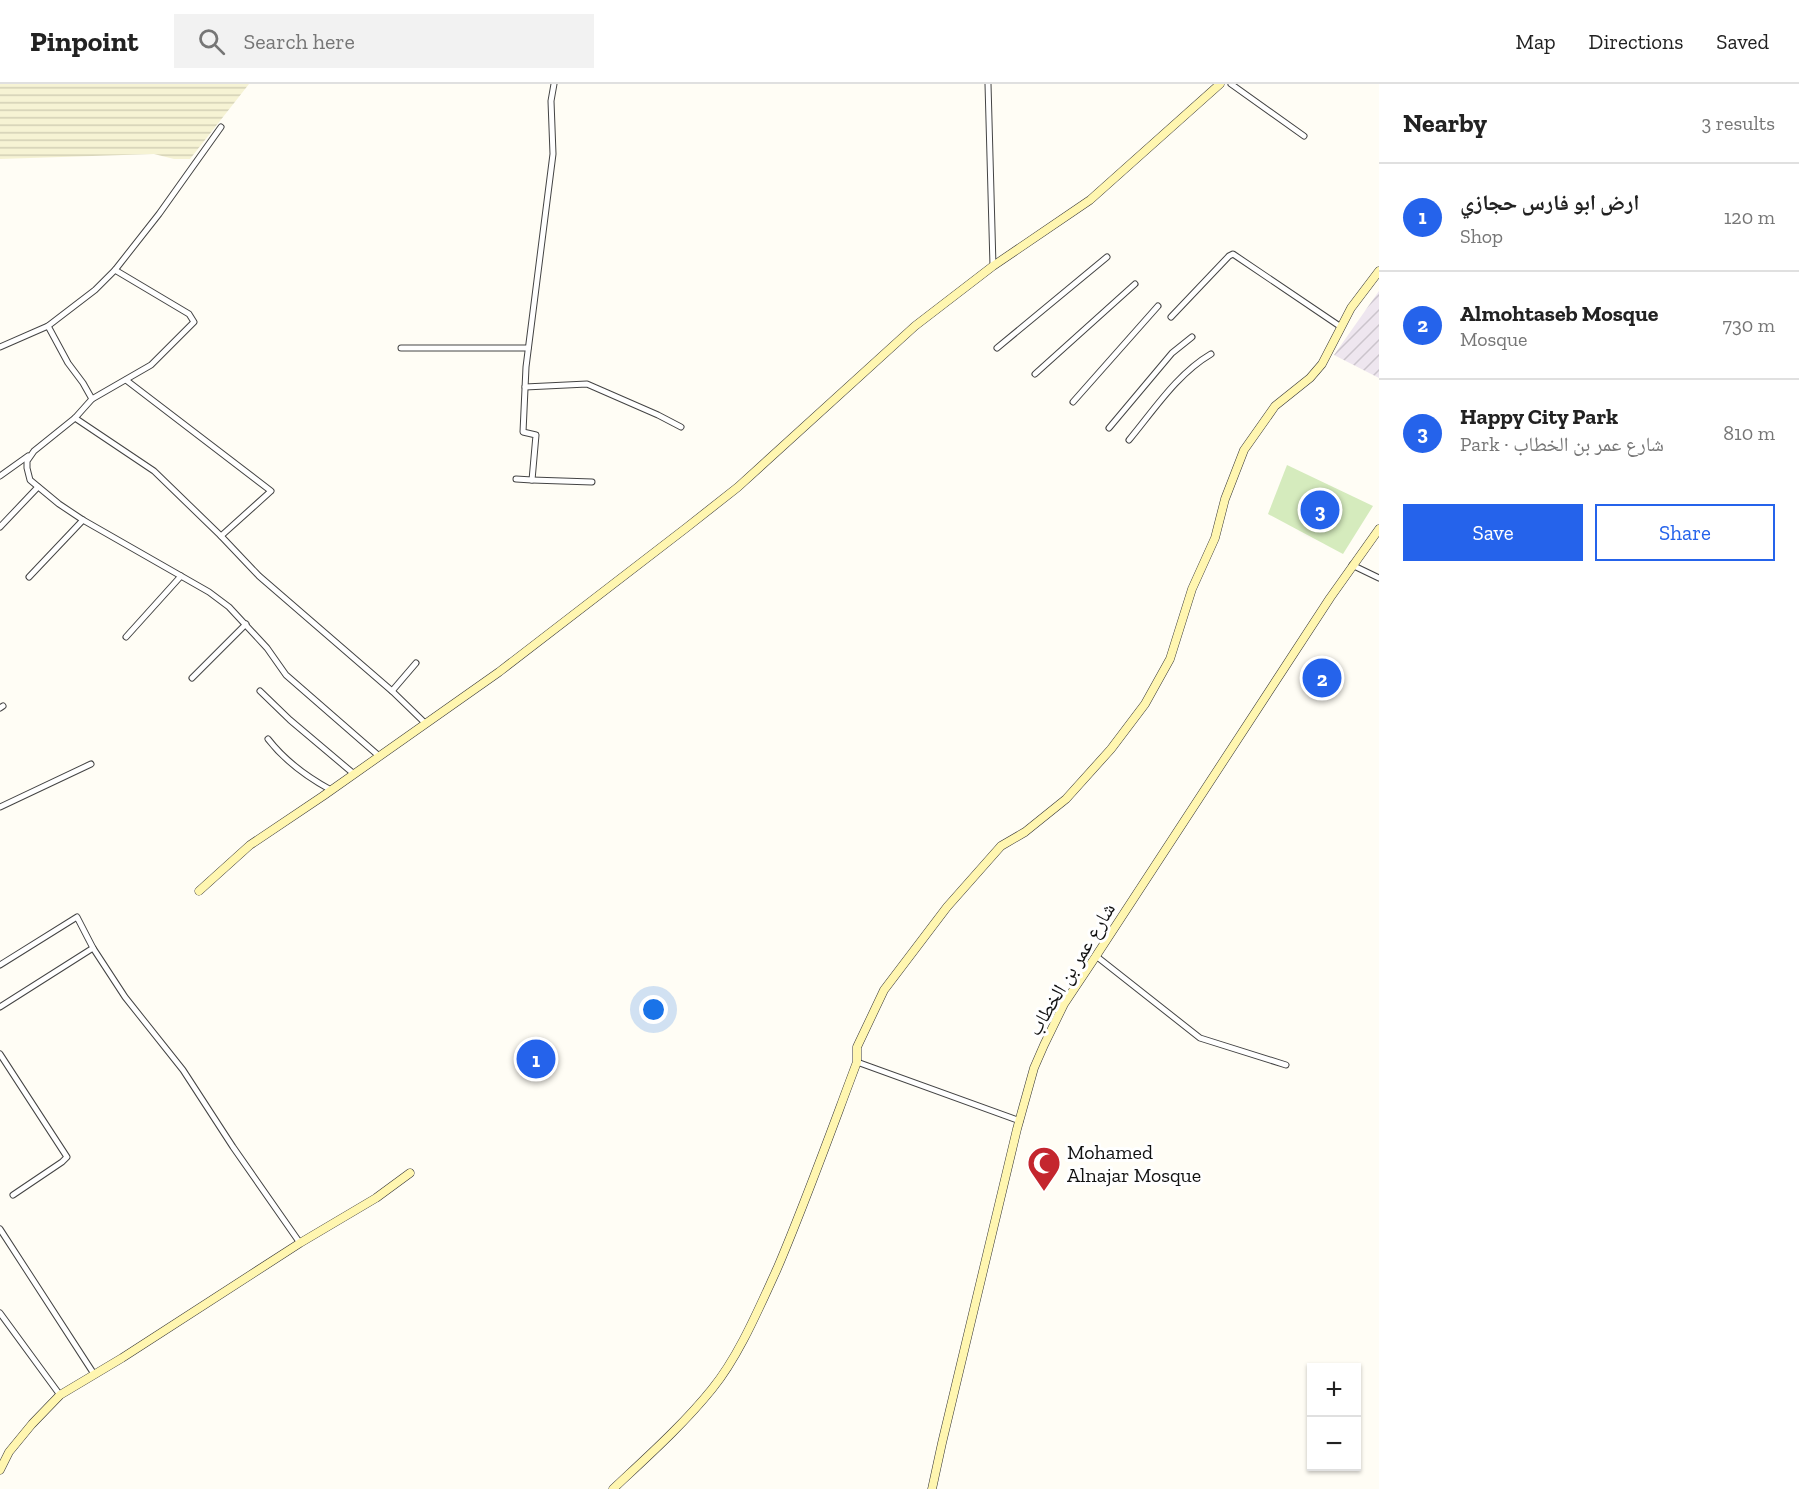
<!DOCTYPE html>
<meta charset="utf-8">
<style>
body{margin:0;font-family:"Zilla Slab","Noto Naskh Arabic",serif;background:#f2f2f2;color:#222}
.controls{position:absolute;right:18px;bottom:18px;display:grid;overflow:hidden;border-radius:0px;box-shadow:0 2px 4px #0004}
.controls button{width:54px;height:54px;display:grid;place-items:center;padding:0;border:0;border-bottom:2px solid #e0e0e0;background:#fff;color:#222;font:30px sans-serif}
.you{position:absolute;left:654px;top:926px;width:21px;height:21px;margin:-15px;border:4px solid #fff;border-radius:50%;background:#1a73e8;box-shadow:0 0 0 9px #1a73e833}
.badge{display:grid;place-items:center;width:39px;height:39px;border-radius:50%;background:#2563eb;color:#fff;font-size:20px;font-weight:700}
.pin{position:absolute;translate:-50% -50%;border:3px solid #fff;box-shadow:0 2px 6px #0006}
.list{margin:0;padding:0;list-style:none}
h2{display:flex;justify-content:space-between;align-items:center;height:78px;margin:0;padding:0 24px;font-size:26px}
h2 small{font-size:20px;font-weight:400;color:#767676}
.list li{display:grid;grid-template-columns:39px 1fr auto;gap:18px;align-items:center;box-sizing:border-box;height:108px;padding:0 24px;border-top:2px solid #e0e0e0}
.list b{display:block;font-size:22px;white-space:nowrap}
.list p{margin:0;font-size:20px;white-space:nowrap;color:#767676}
.list em{font-size:20px;font-style:normal;color:#767676}
.actions{display:flex;gap:12px;padding:18px 24px}
.actions a{flex:1;padding:14px 0;border:2px solid #2563eb;border-radius:0px;text-align:center;font-size:21px;color:#2563eb}
.actions .main{background:#2563eb;color:#fff}
.icon{flex:none;width:33px;height:33px;fill:none;stroke:currentColor;stroke-width:2;stroke-linecap:round;stroke-linejoin:round}
.map{position:relative;flex:none;width:1379px;height:1405px;overflow:hidden}
header{display:flex;align-items:center;gap:36px;box-sizing:border-box;height:84px;padding:0 30px;background:#fff;border-bottom:2px solid #e0e0e0}
header strong{font-size:28px}
nav{display:flex;gap:33px;margin-inline-start:auto;font-size:21px}
.search{width:420px;height:54px;background:#f2f2f2;display:flex;align-items:center;gap:15px;box-sizing:border-box;padding:0 21px;border-radius:0px;color:#767676;font-size:22px}
main{display:flex}
aside{flex:1;background:#fff}
.map>svg:first-child{display:block}
.industrial{fill:url(#industrial-furrows)}
.farmland{fill:url(#farmland-rules)}
.green{fill:#d5ebbd}
.lines{fill:none;stroke-linecap:round;stroke-linejoin:round}
.street-casing{stroke:#444;stroke-width:7}
.secondary-casing{stroke:#333;stroke-width:9}
.street{stroke:#fff;stroke-width:5}
.secondary{stroke:#fff6b0;stroke-width:8}
.labels{text-anchor:middle;dominant-baseline:central;stroke-width:6;stroke-linejoin:round;paint-order:stroke}
.street-label{font-size:20px;fill:#111;stroke:#fff}
.poi-label{font-size:20px;fill:#111;stroke:#fff;text-anchor:start}
</style>
<header>
<strong>Pinpoint</strong>
<div class="search"><svg class="icon" aria-label="search" viewBox="0 0 24 24"><circle cx="10" cy="10" r="6"/><path d="M15 15l6 6"/></svg>Search here</div>
<nav><a>Map</a><a>Directions</a><a>Saved</a></nav>
</header>
<main>
<div class="map">
<svg width="1379" height="1405" viewBox="0 0 1379 1405">
<defs>
<pattern id="industrial-furrows" width="10" height="10" patternUnits="userSpaceOnUse" patternTransform="scale(1.5)"><rect width="10" height="10" fill="#eee6ef"/><path d="M-1 1l2-2M0 10L10 0M9 11l2-2" fill="none" stroke="#cbc4cc"/></pattern>
<pattern id="farmland-rules" width="6" height="5" patternUnits="userSpaceOnUse" patternTransform="scale(1.5)"><rect width="6" height="5" fill="#f6f3d4"/><path d="M0 2.5h6" fill="none" stroke="#d2cfb5"/></pattern>
</defs>
<rect width="100%" height="100%" fill="#fffdf5"/>
<path class="industrial" d="M 1379,207 L 1379,294 L 1334,271 Z"/>
<path class="farmland" d="M 0,0 L 249,0 L 190,75 L 174,75 L 154,70 L 0,75 Z"/>
<path class="green" d="M 1287,381 L 1373,422 L 1343,470 L 1268,430 Z"/>
<g class="lines">
<defs>
<g id="street">
<path d="M 988,0 L 993,182"/>
<path d="M 1231,0 L 1304,52"/>
<path d="M 115,186 L 189,230 L 194,238 L 151,281 L 92,315 L 75,334 L 34,367 L 27,377 L 27,384 L 30,396 L 59,420 L 83,436 L 209,508 L 229,523 L 267,564 L 286,591 L 379,672"/>
<path d="M 1171,233 L 1229,172 L 1233,170 L 1341,243"/>
<path d="M 48,242 L 68,279 L 83,299 L 92,315"/>
<path d="M 0,263 L 48,242 L 95,206 L 115,186 L 159,130 L 221,43"/>
<path d="M 401,264 L 528,264"/>
<path d="M 997,264 L 1107,173"/>
<path d="M 1035,290 L 1135,200"/>
<path d="M 126,296 L 271,407 L 221,452"/>
<path d="M 525,303 L 587,300 L 658,331 L 681,343"/>
<path d="M 1073,318 L 1158,222"/>
<path d="M 75,334 L 154,387 L 221,452 L 259,492 L 392,607 L 425,639"/>
<path d="M 1109,344 L 1172,269 L 1192,253"/>
<path d="M 1129,356 C 1154,326 1177,290 1211,270"/>
<path d="M 0,392 L 28,372"/>
<path d="M 516,395 L 532,396 L 536,351 L 523,348 L 526,283 L 553,70 L 551,17 L 554,0"/>
<path d="M 532,396 L 592,398"/>
<path d="M 0,443 L 38,403"/>
<path d="M 1352,481 L 1379,494"/>
<path d="M 29,493 L 83,436"/>
<path d="M 126,553 L 181,492"/>
<path d="M 192,594 L 246,540"/>
<path d="M 260,607 L 290,636 L 354,690"/>
<path d="M 392,607 L 416,579"/>
<path d="M 0,624 L 3,622"/>
<path d="M 268,655 C 285,677 307,693 331,706"/>
<path d="M 0,723 L 91,680"/>
<path d="M 1096,872 L 1200,954 L 1286,981"/>
<path d="M 0,881 L 77,833 L 93,864 L 125,913 L 183,986 L 233,1063 L 300,1159"/>
<path d="M 0,923 L 93,864"/>
<path d="M 0,970 L 67,1073 L 62,1078 L 13,1111"/>
<path d="M 857,978 L 1020,1037"/>
<path d="M 0,1145 L 94,1290"/>
<path d="M 0,1229 L 60,1311"/>
</g>
<g id="secondary">
<path d="M 199,807 L 250,761 L 323,712 L 499,588 L 686,444 L 738,403 L 915,242 L 993,182 L 1090,116 L 1220,0"/>
<path d="M 0,1386 L 9,1368 L 32,1340 L 60,1311 L 122,1274 L 300,1159 L 376,1114 L 410,1089"/>
<path d="M 613,1405 C 647,1373 683,1341 712,1305 C 739,1272 759,1224 777,1185 C 806,1117 831,1047 857,978 L 857,963 L 884,906 L 947,823 L 1001,762 L 1025,748 L 1066,715 L 1111,665 L 1145,620 L 1170,575 L 1192,505 L 1215,454 L 1225,415 L 1244,366 L 1275,322 L 1310,294 L 1322,280 L 1351,224 L 1379,187"/>
<path d="M 932,1405 L 942,1359 L 1017,1045 L 1034,984 L 1044,961 L 1064,920 L 1096,872 L 1330,514 L 1379,445"/>
</g>
</defs>
<use href="#street" class="street-casing"/>
<use href="#secondary" class="secondary-casing"/>
<use href="#street" class="street"/>
<use href="#secondary" class="secondary"/>
</g>
<defs>
<symbol id="mosque-pin" viewBox="-11 -11 22 30"><path d="M0 17L-7.5 6A9.5 9.5 0 1 1 7.5 6Z" fill="#c4262e" stroke="#fff"/><path d="M3.5-4.9A6 6 0 1 0 3.5 4.9A5 5 0 1 1 3.5-4.9Z" fill="#fff"/></symbol>
</defs>
<g fill-rule="evenodd">
<use href="#mosque-pin" x="1025" y="1060" width="38" height="52"/>
</g>
<g class="labels">
<g class="street-label">
<text transform="translate(1071 885) rotate(-59)">شارع عمر بن الخطاب</text>
</g>
<g class="poi-label">
<text x="1067" y="1068">Mohamed<tspan x="1067" dy="23">Alnajar Mosque</tspan></text>
</g>
</g>
</svg>
<div class="controls">
<button>+</button>
<button>−</button>
</div>
<div class="you"></div>
<div class="pin badge" style="left:536px;top:975px">1</div>
<div class="pin badge" style="left:1322px;top:594px">2</div>
<div class="pin badge" style="left:1320px;top:426px">3</div>
</div>
<aside>
<h2>Nearby<small>3 results</small></h2>
<ul class="list">
<li><span class="badge">1</span><div><b>ارض ابو فارس حجازي</b><p>Shop</p></div><em>120 m</em></li>
<li><span class="badge">2</span><div><b>Almohtaseb Mosque</b><p>Mosque</p></div><em>730 m</em></li>
<li><span class="badge">3</span><div><b>Happy City Park</b><p>Park · شارع عمر بن الخطاب</p></div><em>810 m</em></li>
</ul>
<div class="actions"><a class="main">Save</a><a>Share</a></div>
</aside>
</main>
